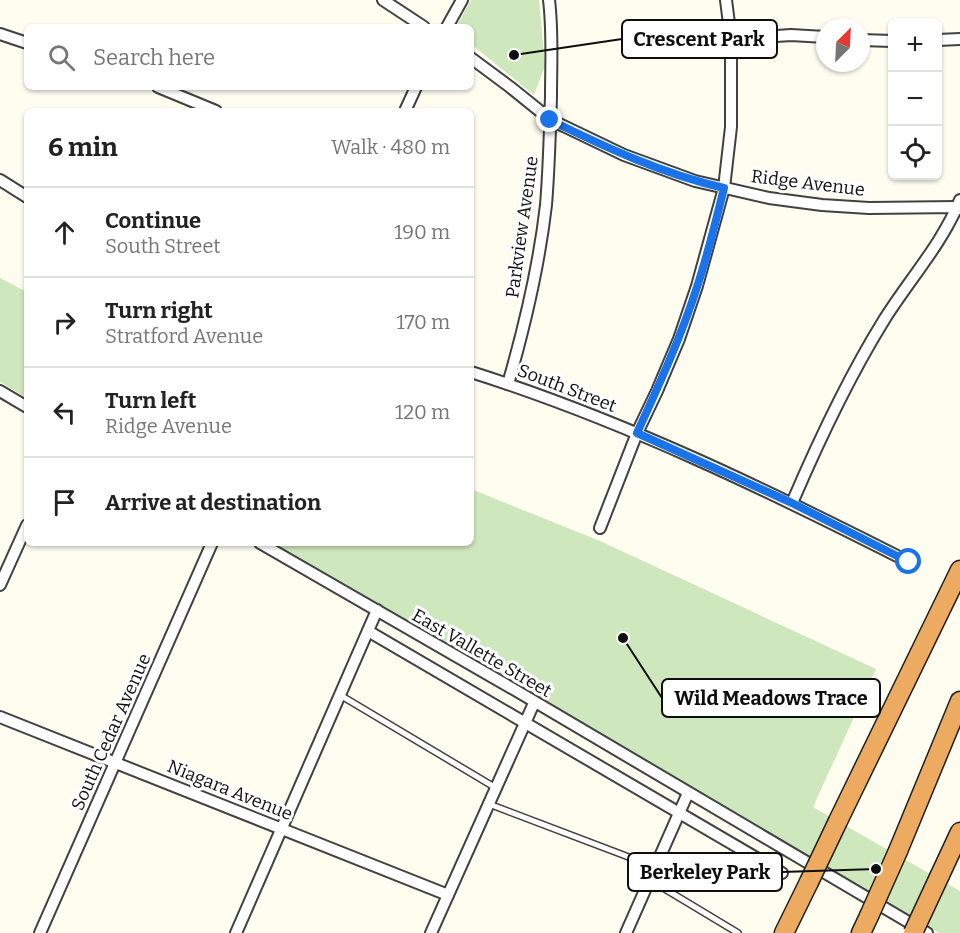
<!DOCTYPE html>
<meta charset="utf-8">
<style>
body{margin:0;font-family:Bitter,serif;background:#f2f2f2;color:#222}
.controls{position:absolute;right:18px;top:18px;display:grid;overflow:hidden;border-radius:9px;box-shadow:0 2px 4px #0004}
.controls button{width:54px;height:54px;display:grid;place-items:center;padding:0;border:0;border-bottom:2px solid #e0e0e0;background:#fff;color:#222;font:30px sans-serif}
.compass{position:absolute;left:816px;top:18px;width:54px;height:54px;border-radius:50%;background:#fff;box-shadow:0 2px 4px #0004;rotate:24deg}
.stop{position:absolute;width:18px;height:18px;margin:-14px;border:4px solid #1a73e8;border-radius:50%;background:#fff}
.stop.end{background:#1a73e8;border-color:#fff;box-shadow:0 2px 6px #0008}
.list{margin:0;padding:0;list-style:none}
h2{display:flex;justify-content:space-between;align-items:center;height:78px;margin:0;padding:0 24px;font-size:26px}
h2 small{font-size:20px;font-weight:400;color:#767676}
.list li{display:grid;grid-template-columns:39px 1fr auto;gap:18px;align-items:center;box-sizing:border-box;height:90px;padding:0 24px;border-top:2px solid #e0e0e0}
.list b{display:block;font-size:22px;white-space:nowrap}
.list p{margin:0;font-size:20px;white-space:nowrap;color:#767676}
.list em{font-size:20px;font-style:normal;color:#767676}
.icon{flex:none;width:33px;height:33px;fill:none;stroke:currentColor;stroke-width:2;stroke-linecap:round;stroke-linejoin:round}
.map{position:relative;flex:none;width:960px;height:933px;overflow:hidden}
.search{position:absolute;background:#fff;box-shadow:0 2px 4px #0004;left:24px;top:24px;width:450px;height:66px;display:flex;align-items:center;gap:15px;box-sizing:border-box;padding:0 21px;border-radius:9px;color:#767676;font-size:22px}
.panel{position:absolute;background:#fff;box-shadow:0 2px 4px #0004;left:24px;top:108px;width:450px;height:438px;border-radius:9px}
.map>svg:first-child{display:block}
.green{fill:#cfe7bc}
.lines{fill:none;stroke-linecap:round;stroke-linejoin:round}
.lane-casing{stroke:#414141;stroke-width:8}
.street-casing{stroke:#414141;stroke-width:14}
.highway-casing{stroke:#1f1f1f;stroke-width:21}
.lane{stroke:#fff;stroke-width:5}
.street{stroke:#fff;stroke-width:10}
.highway{stroke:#ecab61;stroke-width:18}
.highway-bridge-casing{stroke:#1f1f1f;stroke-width:21;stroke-linecap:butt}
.highway-bridge{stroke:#ecab61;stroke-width:18}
.route{stroke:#1a73e8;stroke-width:8}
.labels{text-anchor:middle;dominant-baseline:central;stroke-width:6;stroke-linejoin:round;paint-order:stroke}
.street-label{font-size:18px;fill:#0e0e0e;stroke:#fff}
.leader{fill:none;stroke:#0e0e0e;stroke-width:2}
.callout-dot{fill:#0e0e0e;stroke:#fff;stroke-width:2}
.callout{fill:#fff;stroke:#0e0e0e;stroke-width:2}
.callout-label{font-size:20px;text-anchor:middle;font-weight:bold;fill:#0e0e0e}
</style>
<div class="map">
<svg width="960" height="933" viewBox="0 0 960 933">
<rect width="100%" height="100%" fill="#fefdf0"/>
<g class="green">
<path d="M 471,0 L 539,0 L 545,66 L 534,95 L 471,44 L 471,27 L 456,27 Z"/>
<path d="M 0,278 L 27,292 L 27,398 L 0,382 Z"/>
<path d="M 471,489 L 600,541 L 876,669 L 813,807 L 960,891 L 960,933 L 939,933 L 273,543 L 471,543 Z"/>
</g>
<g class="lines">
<defs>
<g id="lane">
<path d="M 340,695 L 496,788"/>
<path d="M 489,804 L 655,867"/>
<path d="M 650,880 L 738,933"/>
</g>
<g id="street">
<path d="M 383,0 L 424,27"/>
<path d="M 447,27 L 462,0"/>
<path d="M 0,34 L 27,43"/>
<path d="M 731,39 L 791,35 L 825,37"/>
<path d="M 861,40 L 892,41"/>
<path d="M 938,40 L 960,39"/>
<path d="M 471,58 L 510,87 L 551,120 L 624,155 L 695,181 L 769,198 L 822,205 L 869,208 L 957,207 L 960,209"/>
<path d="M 158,87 L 216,111"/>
<path d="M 405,111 L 416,87"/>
<path d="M 0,180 L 27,197"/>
<path d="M 471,372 C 623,420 767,490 909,562"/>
<path d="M 508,384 C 525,325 539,266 546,205 C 549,169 550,132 551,96 C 551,64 553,32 549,0"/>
<path d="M 0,391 L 27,407"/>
<path d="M 792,503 C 819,440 848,378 884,320 C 909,280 942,244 960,200"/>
<path d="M 600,528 L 637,433 L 657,391 L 679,339 L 697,286 L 724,188 L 731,127 L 731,39 L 726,0"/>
<path d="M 260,543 L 515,690 L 927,933"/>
<path d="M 0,585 L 27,525"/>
<path d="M 368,631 L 782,873"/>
<path d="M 0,717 L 448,895"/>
<path d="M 40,933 L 212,543"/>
<path d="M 236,933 L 377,610"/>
<path d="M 431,933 L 534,703"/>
<path d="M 626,933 L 688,793"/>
</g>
<g id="highway">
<path d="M 838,821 L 960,570"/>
<path d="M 898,851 L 960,701"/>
<path d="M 940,875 L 960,832"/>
<path d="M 784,933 L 809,882"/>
<path d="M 861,933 L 869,916"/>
</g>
</defs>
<use href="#lane" class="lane-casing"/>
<use href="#street" class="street-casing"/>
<use href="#highway" class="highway-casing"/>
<use href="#lane" class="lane"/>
<use href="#street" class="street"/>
<use href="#highway" class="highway"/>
<defs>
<g id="highway-bridge">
<path d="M 809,882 L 838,821"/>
<path d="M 869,916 L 898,851"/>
<path d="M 913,933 L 940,875"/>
</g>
</defs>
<use href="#highway-bridge" class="highway-bridge-casing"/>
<use href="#highway-bridge" class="highway-bridge"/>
</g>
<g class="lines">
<path class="route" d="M 550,120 C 607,148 663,174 724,188 C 716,221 708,254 697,287 C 681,337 659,385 637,433 L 792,503 L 909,562"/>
</g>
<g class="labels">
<g class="street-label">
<text transform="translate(808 183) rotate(7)">Ridge Avenue</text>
<text transform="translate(522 227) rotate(-82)">Parkview Avenue</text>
<text transform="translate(567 388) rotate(21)">South Street</text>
<text transform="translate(482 653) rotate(30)">East Vallette Street</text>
<text transform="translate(111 732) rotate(-66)">South Cedar Avenue</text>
<text transform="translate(230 790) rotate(22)">Niagara Avenue</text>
</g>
</g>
<path class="leader" d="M514 55L622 39M623 638L662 698M876 869L782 872"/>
<g class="callout-dot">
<circle cx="514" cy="55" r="6"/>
<circle cx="623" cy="638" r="6"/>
<circle cx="876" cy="869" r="6"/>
</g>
<g class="callout">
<rect x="622" y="20" width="155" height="38" rx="6"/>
<rect x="662" y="679" width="218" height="38" rx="6"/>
<rect x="628" y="853" width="154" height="38" rx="6"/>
</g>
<g class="callout-label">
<text x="699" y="46">Crescent Park</text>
<text x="771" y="705">Wild Meadows Trace</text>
<text x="705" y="879">Berkeley Park</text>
</g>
</svg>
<div class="controls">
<button>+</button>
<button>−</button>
<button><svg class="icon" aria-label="locate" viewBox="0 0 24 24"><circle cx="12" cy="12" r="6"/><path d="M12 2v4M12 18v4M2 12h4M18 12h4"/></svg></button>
</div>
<svg class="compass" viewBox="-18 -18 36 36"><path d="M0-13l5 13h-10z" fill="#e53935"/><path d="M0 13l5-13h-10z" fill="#767676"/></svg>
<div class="stop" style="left:909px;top:562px"></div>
<div class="stop end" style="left:550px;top:120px"></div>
<div class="search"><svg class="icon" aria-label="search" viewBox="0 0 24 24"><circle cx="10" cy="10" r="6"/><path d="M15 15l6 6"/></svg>Search here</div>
<section class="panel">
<h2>6 min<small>Walk · 480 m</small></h2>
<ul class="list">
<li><svg class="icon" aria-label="ahead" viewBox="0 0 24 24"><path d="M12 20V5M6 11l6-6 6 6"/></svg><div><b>Continue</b><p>South Street</p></div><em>190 m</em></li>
<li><svg class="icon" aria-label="right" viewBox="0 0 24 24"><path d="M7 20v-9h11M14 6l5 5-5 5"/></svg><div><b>Turn right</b><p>Stratford Avenue</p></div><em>170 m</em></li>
<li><svg class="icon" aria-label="left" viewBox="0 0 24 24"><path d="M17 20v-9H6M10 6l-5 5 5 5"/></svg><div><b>Turn left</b><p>Ridge Avenue</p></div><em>120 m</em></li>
<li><svg class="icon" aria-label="arrive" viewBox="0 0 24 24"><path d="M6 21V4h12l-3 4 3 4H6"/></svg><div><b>Arrive at destination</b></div></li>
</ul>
</section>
</div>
